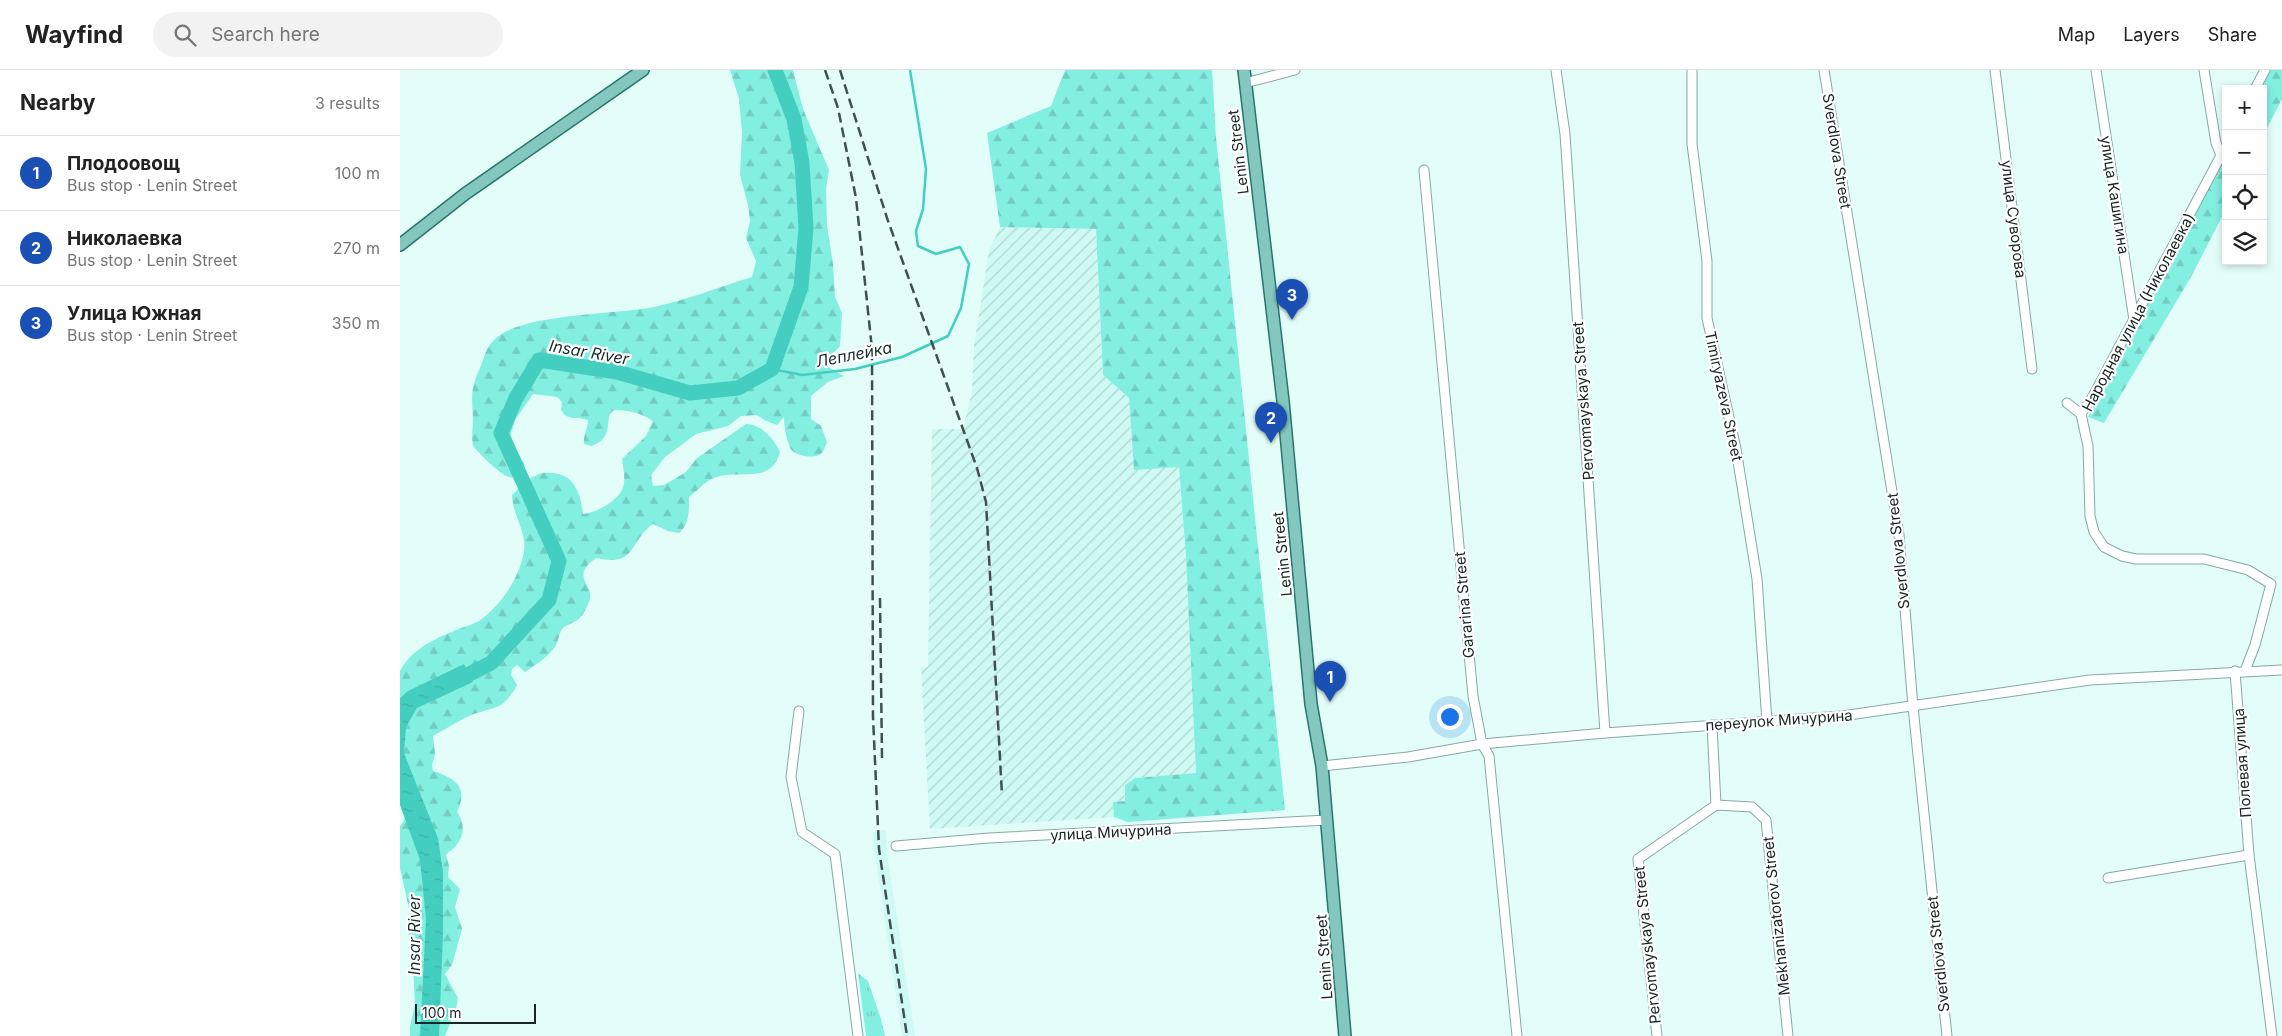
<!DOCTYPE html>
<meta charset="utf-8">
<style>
body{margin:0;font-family:Inter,sans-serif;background:#f2f2f2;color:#222}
.controls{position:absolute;right:15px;top:15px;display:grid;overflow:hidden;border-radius:0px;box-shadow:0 2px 8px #0003}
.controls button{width:45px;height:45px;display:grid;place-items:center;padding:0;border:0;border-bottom:1px solid #e0e0e0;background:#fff;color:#222;font:25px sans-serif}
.scale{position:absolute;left:15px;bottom:12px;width:121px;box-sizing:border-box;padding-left:5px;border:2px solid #192624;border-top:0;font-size:14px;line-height:18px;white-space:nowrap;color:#192624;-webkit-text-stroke:4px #fff;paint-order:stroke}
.you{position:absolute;left:1049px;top:646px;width:18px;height:18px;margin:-12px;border:4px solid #fff;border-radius:50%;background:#1a73e8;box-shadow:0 0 0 8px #1a73e833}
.badge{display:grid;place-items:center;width:32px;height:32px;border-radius:50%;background:#8643b7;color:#fff;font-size:16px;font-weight:700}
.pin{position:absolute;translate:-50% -41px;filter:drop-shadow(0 1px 2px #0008)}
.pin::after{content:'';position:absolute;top:26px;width:18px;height:15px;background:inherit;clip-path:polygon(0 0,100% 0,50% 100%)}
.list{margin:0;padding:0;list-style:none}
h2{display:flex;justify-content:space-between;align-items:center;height:65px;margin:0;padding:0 20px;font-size:21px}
h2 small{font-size:16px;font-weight:400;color:#767676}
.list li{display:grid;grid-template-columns:32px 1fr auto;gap:15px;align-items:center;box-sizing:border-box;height:75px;padding:0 20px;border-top:1px solid #e0e0e0}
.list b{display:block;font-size:19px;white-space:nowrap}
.list p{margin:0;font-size:16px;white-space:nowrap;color:#767676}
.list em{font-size:16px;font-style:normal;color:#767676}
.icon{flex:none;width:28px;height:28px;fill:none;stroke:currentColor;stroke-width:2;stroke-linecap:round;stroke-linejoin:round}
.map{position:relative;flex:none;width:1882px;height:966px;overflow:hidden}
header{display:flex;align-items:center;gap:30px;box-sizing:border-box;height:70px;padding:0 25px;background:#fff;border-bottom:1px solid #e0e0e0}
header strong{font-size:24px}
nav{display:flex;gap:28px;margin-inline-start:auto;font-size:18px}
.search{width:350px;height:45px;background:#f2f2f2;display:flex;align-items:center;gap:12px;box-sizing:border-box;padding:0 18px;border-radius:28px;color:#767676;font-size:19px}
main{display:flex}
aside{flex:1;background:#fff}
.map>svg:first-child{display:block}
.built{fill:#cefaf3}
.industrial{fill:url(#industrial-furrows)}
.grass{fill:url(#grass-tufts)}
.forest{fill:url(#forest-firs)}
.water{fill:url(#water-ripples)}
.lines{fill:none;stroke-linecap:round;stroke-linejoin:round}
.stream{stroke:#44cebf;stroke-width:2.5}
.river{stroke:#44cebf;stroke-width:15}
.minor-casing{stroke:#88a8a3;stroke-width:11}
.major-casing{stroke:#28766d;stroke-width:14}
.minor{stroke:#fff;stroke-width:9}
.major{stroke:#83c7bf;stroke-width:11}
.rail{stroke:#40504e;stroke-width:2.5;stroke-dasharray:10 5;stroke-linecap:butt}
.labels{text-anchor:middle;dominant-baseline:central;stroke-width:4.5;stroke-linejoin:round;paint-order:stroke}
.street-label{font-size:15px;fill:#192624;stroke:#fff}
.water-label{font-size:16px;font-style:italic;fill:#172e2b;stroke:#fff}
</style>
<header>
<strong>Wayfind</strong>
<div class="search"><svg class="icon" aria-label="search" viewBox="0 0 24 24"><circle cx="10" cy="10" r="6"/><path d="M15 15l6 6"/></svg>Search here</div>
<nav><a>Map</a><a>Layers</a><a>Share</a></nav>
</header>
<main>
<aside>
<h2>Nearby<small>3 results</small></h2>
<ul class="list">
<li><span class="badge" style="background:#1a4fb4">1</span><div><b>Плодоовощ</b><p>Bus stop · Lenin Street</p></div><em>100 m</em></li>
<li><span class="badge" style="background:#1a4fb4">2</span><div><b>Николаевка</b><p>Bus stop · Lenin Street</p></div><em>270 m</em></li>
<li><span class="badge" style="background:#1a4fb4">3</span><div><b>Улица Южная</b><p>Bus stop · Lenin Street</p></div><em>350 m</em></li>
</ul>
</aside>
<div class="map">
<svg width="1882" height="966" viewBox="0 0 1882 966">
<defs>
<pattern id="industrial-furrows" width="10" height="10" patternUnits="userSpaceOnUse" patternTransform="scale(1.25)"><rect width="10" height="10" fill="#cefaf3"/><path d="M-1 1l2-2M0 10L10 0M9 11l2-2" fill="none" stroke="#b0d6d0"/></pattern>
<pattern id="grass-tufts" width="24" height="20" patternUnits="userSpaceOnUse" patternTransform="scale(1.25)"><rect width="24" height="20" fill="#83efe1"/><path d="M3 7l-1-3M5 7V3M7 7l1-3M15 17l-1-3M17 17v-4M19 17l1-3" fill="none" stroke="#71cdc1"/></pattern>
<pattern id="forest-firs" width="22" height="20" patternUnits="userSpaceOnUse" patternTransform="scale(1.25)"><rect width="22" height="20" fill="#83efe1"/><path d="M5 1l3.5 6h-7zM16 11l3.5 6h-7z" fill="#71cdc1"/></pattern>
<pattern id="water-ripples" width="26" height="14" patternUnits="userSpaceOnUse" patternTransform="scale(1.25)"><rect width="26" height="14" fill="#44cebf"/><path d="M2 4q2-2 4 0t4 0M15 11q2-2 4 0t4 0" fill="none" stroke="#3bb1a4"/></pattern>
</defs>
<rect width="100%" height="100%" fill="#e3fef9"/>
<path class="built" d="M 486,760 L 487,783 L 515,966 L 502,966 L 475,784 L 473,762 Z"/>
<path class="industrial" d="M 600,157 L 696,159 L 703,305 L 729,328 L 734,399 L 779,397 L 786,487 L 796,703 L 735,708 L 724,715 L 725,731 L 714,732 L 714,747 L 530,759 L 521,598 L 528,597 L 532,359 L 563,359 L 572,322 L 574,276 L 589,181 Z"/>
<path class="grass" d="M 458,903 L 468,911 L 481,949 L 485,966 L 466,966 Z"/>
<g class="forest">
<path d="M 330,0 L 393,0 L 403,39 L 429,100 L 426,119 L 427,155 L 433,194 L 435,227 L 442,243 L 440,276 L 423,294 L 444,306 L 428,312 L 411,326 L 411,349 L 421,356 L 427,372 C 426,375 424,380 422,383 C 415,390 394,386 390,378 C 386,368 384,357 384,347 L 377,355 L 366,351 L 357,345 L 341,346 L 328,356 L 296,364 L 265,387 L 251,405 L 253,416 L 264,415 L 286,402 L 297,388 L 346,354 C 361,354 374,369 380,382 C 371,416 338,398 314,408 C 305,411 297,421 289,427 C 289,439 290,454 279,463 L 268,461 L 253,454 C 227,473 238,497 196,488 C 170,506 193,515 190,528 C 189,534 183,545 179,549 C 174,553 167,554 162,559 C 159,564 158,572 155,577 C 147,587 136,595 125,602 L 117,595 L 112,599 L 111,605 L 117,615 C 101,644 93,635 67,647 C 55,653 44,660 33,666 L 35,684 L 32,695 L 33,701 C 55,708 69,717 57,742 C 65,753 65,766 55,777 C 52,780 49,781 46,785 L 49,796 L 48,807 L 60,819 L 55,837 L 62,859 L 52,895 L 45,904 L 58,928 L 56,939 L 45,966 L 10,966 L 10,956 L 15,935 L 13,894 L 9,877 L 10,843 L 0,798 L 0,756 L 4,751 L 6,735 L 0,728 L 0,601 C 13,577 37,568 61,558 C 67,556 74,554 79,551 C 101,536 120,507 124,481 C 127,462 112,444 112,425 C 120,418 128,408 137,405 C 142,402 147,403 153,403 C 175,405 181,425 183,444 C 198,442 221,430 224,414 C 225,406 223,397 222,389 L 246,366 L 253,351 C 242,343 227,340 214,340 L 209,345 C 208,361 207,370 192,376 L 184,374 C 183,365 188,359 188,350 C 177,346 168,352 161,340 L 162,332 L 157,327 L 133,324 L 115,350 L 108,373 L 124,393 L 124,401 C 119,405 116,409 109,407 C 99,404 80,384 73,376 C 71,366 73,358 73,349 C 72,327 70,319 80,298 C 85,287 85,278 95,269 C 123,243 214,245 254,237 C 287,230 319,217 352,207 L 356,191 L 346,168 L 350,151 L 348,135 L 340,105 L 342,62 L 339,29 Z"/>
<path d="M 665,0 L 812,0 L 816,67 L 885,740 L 728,752 L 714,747 L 713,732 L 725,731 L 725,715 L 735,708 L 796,703 L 786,487 L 779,397 L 734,400 L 729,328 L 703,305 L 696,159 L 600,157 L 587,63 L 651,36 Z"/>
<path d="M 1869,0 L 1882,0 L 1882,29 L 1863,66 L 1863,19 L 1860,19 Z"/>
<path d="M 1826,83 L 1826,139 L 1791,207 L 1704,353 L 1688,347 Z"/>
</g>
<path class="water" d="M 64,594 L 73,612 L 17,638 L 6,657 L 4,683 L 38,768 L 43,802 L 43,864 L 39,966 L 20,966 L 26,849 L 20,790 L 0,735 L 0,628 L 8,621 Z"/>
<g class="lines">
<path class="stream" d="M 372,299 L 402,305 L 455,299 L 502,287 L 548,266 L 561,238 L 569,194 L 560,177 L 536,184 L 518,176 L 516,161 L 523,139 L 526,99 L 510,0"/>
<path class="river" d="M 50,614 L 91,593 L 149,530 L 159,491 L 101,363 L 116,328 L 139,290 L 217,302 L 290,323 L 338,318 L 372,299 L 401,217 L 406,158 L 402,93 L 394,49 L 375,0"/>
<defs>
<g id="minor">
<path d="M 1156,0 L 1165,64 L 1205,663"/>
<path d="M 1292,0 L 1292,74 L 1307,191 L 1307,248 L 1336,379 L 1357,509 L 1367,652"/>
<path d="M 1424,0 L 1499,465 L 1513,637 L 1547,966"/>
<path d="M 1595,0 L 1632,299"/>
<path d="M 1696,0 L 1734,250"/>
<path d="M 1804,0 L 1816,73 L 1821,85"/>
<path d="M 845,13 L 895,0"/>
<path d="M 1855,19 L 1865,0"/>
<path d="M 1826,76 L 1692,328 L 1681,344 L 1688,376 L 1690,446 L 1694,462 L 1704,477 L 1722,486 L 1736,489 L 1804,489 L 1848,500 L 1871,514 L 1855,575 L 1845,601"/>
<path d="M 1024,100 L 1073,626 L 1082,674 L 1089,686 L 1117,966"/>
<path d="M 1667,333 L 1681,344"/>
<path d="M 1835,601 L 1849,785 L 1872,966"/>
<path d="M 399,641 L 391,707 L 402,762 L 435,784 L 458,966"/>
<path d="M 1312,655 L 1316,735"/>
<path d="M 922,696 L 1008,687 L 1082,674 L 1205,663 L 1442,646 L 1690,610 L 1882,600"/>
<path d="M 1316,735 L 1352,737 L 1366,750 L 1388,966"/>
<path d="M 496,776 L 589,768 L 927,750"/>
<path d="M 1708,808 L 1849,785"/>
<path d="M 1257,966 L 1238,789 L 1316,735"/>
</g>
<g id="major">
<path d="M 844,0 L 883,331 L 911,634 L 922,696 L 945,966"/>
<path d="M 0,175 L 65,124 L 243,0"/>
</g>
</defs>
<use href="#minor" class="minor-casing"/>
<use href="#major" class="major-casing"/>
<use href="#minor" class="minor"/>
<use href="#major" class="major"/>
<g class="rail">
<path d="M 425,0 L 438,38 L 456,128 L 472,279 L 473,647 L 479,779 L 507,966"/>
<path d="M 440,0 L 487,148 L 577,398 L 586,432 L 602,725"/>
<path d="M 480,528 L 482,688"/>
</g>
</g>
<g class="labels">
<g class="street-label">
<text transform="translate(1437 81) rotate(81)">Sverdlova Street</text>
<text transform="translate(838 82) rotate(-97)">Lenin Street</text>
<text transform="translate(1715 125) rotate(81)">улица Кашигина</text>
<text transform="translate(1614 149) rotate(83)">улица Суворова</text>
<text transform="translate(1738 242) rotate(-62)">Народная улица (Николаевка)</text>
<text transform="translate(1324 326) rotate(78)">Timiryazeva Street</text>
<text transform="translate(1183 331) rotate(-94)">Pervomayskaya Street</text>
<text transform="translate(1498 481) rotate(-96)">Sverdlova Street</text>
<text transform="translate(882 484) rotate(-96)">Lenin Street</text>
<text transform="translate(1064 535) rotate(-95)">Gararina Street</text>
<text transform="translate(1379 650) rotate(-4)">переулок Мичурина</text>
<text transform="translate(1842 693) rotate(-94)">Полевая улица</text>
<text transform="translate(711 762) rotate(-3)">улица Мичурина</text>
<text transform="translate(1376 846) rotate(-96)">Mekhanizatorov Street</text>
<text transform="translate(1247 875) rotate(-96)">Pervomayskaya Street</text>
<text transform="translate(1538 884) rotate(-96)">Sverdlova Street</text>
<text transform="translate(924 887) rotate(-94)">Lenin Street</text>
</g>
<g class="water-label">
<text transform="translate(189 282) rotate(10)">Insar River</text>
<text transform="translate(454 284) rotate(-11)">Леплейка</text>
<text transform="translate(14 865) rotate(-90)">Insar River</text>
</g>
</g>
</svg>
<div class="controls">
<button>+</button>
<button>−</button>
<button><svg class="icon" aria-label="locate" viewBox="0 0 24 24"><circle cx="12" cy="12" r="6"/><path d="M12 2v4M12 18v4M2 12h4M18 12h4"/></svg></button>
<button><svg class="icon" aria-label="layers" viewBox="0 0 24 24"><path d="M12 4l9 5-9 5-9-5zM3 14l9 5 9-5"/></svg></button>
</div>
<div class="scale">100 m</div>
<div class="you"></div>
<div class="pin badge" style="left:930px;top:632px;background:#1a4fb4">1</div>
<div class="pin badge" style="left:871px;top:373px;background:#1a4fb4">2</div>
<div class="pin badge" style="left:892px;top:250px;background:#1a4fb4">3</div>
</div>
</main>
